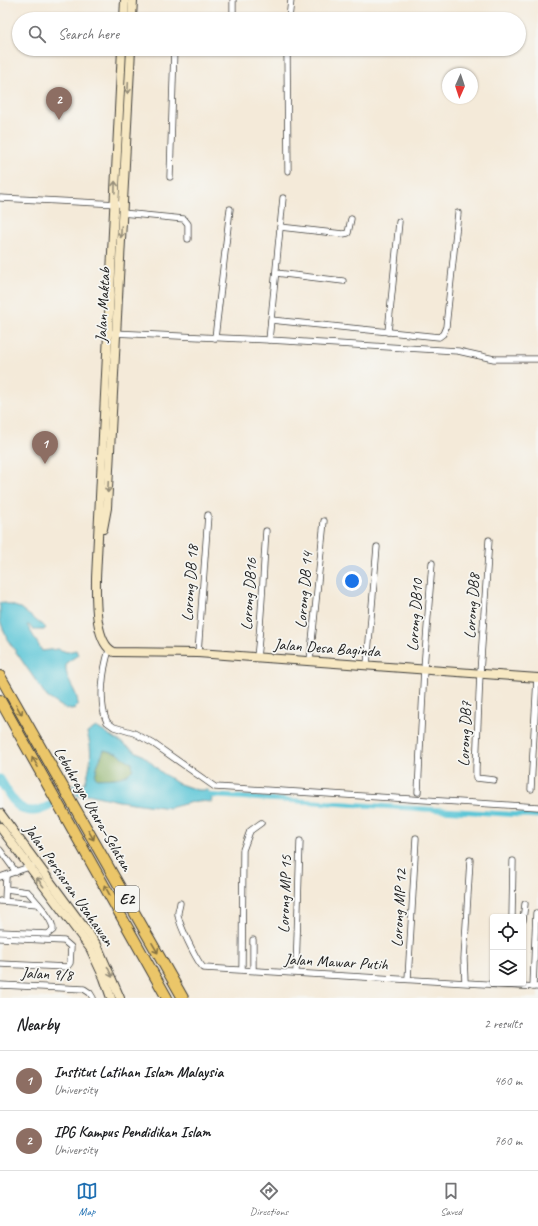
<!DOCTYPE html>
<meta charset="utf-8">
<style>
body{margin:0;font-family:Caveat,sans-serif;background:#f2f2f2;color:#202124}
.controls{position:absolute;right:12px;bottom:12px;display:grid;overflow:hidden;border-radius:4px;box-shadow:0 1px 3px #0004}
.controls button{width:36px;height:36px;display:grid;place-items:center;padding:0;border:0;border-bottom:1px solid #e0e0e0;background:#fff;color:#202124;font:20px sans-serif}
.compass{position:absolute;left:442px;top:68px;width:36px;height:36px;border-radius:50%;background:#fff;box-shadow:0 1px 3px #0004;rotate:183deg}
.you{position:absolute;left:352px;top:581px;width:14px;height:14px;margin:-10px;border:3px solid #fff;border-radius:50%;background:#1a73e8;box-shadow:0 0 0 6px #1a73e833}
.badge{display:grid;place-items:center;width:26px;height:26px;border-radius:50%;background:#1f6fb2;color:#fff;font-size:13px;font-weight:700}
.pin{position:absolute;translate:-50% -33px;filter:drop-shadow(0 1px 2px #0008)}
.pin::after{content:'';position:absolute;top:21px;width:14px;height:12px;background:inherit;clip-path:polygon(0 0,100% 0,50% 100%)}
.list{margin:0;padding:0;list-style:none}
h2{display:flex;justify-content:space-between;align-items:center;height:52px;margin:0;padding:0 16px;font-size:17px}
h2 small{font-size:13px;font-weight:400;color:#757577}
.list li{display:grid;grid-template-columns:26px 1fr auto;gap:12px;align-items:center;box-sizing:border-box;height:60px;padding:0 16px;border-top:1px solid #e0e0e0}
.list b{display:block;font-size:15px;white-space:nowrap}
.list p{margin:0;font-size:13px;white-space:nowrap;color:#757577}
.list em{font-size:13px;font-style:normal;color:#757577}
.icon{flex:none;width:22px;height:22px;fill:none;stroke:currentColor;stroke-width:2;stroke-linecap:round;stroke-linejoin:round}
.map{position:relative;flex:none;width:538px;height:998px;overflow:hidden}
.search{position:absolute;background:#fff;box-shadow:0 1px 3px #0004;left:12px;right:12px;top:12px;height:44px;display:flex;align-items:center;gap:10px;box-sizing:border-box;padding:0 14px;border-radius:22px;color:#757577;font-size:15px}
.sheet{height:172px;background:#fff}
nav{display:flex;justify-content:space-around;align-items:center;box-sizing:border-box;height:56px;border-top:1px solid #e0e0e0;background:#fff;font-size:11px;color:#757577}
nav a{display:grid;justify-items:center;gap:2px}
nav .on{color:#1f6fb2}
.map>svg:first-child{display:block}
.forest{fill:#88af65;stroke:#526640}
.water{fill:#5cc6d7;stroke:#3c717a;fill-rule:evenodd}
.lines{fill:none;stroke-linecap:round;stroke-linejoin:round}
.canal{stroke:#5cc6d7;stroke-width:5}
.river{stroke:#5cc6d7;stroke-width:9}
.street-casing{stroke:#3c3b38;stroke-width:7}
.secondary-casing{stroke:#3c3b38;stroke-width:10}
.highway-casing{stroke:#3c3b38;stroke-width:12}
.street{stroke:#fff;stroke-width:5.5}
.secondary{stroke:#f7e8c3;stroke-width:8}
.highway{stroke:#ebc669;stroke-width:10}
.oneway{stroke:#948c78}
.oneway2{stroke:#847142}
.labels{text-anchor:middle;dominant-baseline:central;stroke-width:3.5;stroke-linejoin:round;paint-order:stroke}
.shield{fill:#f6f6f2;stroke:#5d5d5c;stroke-width:1}
.shield-label{font-size:15px;font-weight:bold;fill:#1c1c1c}
.street-label{font-size:16px;fill:#1c1c1c;stroke:#f6f6f2}
</style>
<div class="map">
<svg width="538" height="998" viewBox="0 0 538 998">
<rect width="100%" height="100%" fill="#f6f6f2"/>
<filter id="ink" filterUnits="userSpaceOnUse"><feTurbulence type="fractalNoise" baseFrequency=".025" numOctaves="2"/><feDisplacementMap in="SourceGraphic" scale="8" xChannelSelector="R" yChannelSelector="G"/><feConvolveMatrix kernelMatrix="1 2 1 2 8 2 1 2 1" color-interpolation-filters="sRGB"/></filter>
<filter id="wash" filterUnits="userSpaceOnUse"><feTurbulence type="fractalNoise" baseFrequency=".012" numOctaves="4" result="noise"/><feDisplacementMap in="SourceGraphic" scale="16" xChannelSelector="R" yChannelSelector="G"/><feGaussianBlur stdDeviation="0.9" result="paint"/><feColorMatrix in="noise" values="0 0 0 0 0 0 0 0 0 0 0 0 0 0 0 0 0 1.4 0 .05"/><feComposite in="paint" operator="in"/></filter>
<g filter="url(#wash)">
<rect width="100%" height="100%" fill="#f4ead9"/>
<path class="forest" d="M 104,750 L 118,753 L 132,763 L 133,769 C 125,780 110,778 97,779 L 95,777 L 97,766 Z"/>
<g class="water">
<path d="M 2,602 L 20,608 L 46,628 L 44,630 L 33,630 L 29,625 L 27,625 L 42,651 L 58,649 L 67,652 L 76,650 L 78,655 L 66,663 C 64,682 78,689 78,705 L 73,710 L 64,708 L 47,697 L 7,639 L 0,621 L 0,603 Z"/>
<path d="M 96,727 L 145,757 L 161,772 L 177,783 L 197,790 L 208,790 L 213,802 L 196,801 L 169,808 L 119,801 L 88,794 L 77,796 L 72,785 L 85,783 C 91,766 93,750 87,733 ZM 104,750 L 117,753 L 132,763 L 133,769 C 125,780 110,778 97,779 L 95,777 L 97,766 Z"/>
</g>
<g class="lines">
<path class="canal" d="M 204,795 L 538,816"/>
<path class="river" d="M 0,779 C 12,800 21,821 49,806"/>
</g>
</g>
<g filter="url(#ink)">
<g class="lines">
<defs>
<g id="street">
<path d="M 233,19 L 233,0"/>
<path d="M 289,19 L 291,0"/>
<path d="M 287,49 L 288,171"/>
<path d="M 170,177 L 174,49"/>
<path d="M 0,198 L 118,204"/>
<path d="M 122,213 L 184,219 L 188,224 L 188,239"/>
<path d="M 280,227 L 343,234 L 348,233 L 351,219"/>
<path d="M 276,273 L 343,281"/>
<path d="M 271,320 L 439,337 L 443,334 L 446,327 L 458,213"/>
<path d="M 388,332 L 399,222"/>
<path d="M 113,333 L 269,340 L 458,351 L 494,359 L 538,359"/>
<path d="M 215,338 L 230,209"/>
<path d="M 269,340 L 283,198"/>
<path d="M 489,540 L 480,673 L 476,768 L 476,778 L 494,780"/>
<path d="M 109,650 C 103,669 98,703 107,722 L 114,727 L 134,733 L 154,744 L 215,787 L 538,807"/>
<path d="M 198,653 L 208,515"/>
<path d="M 257,657 C 262,615 263,573 266,531"/>
<path d="M 310,661 L 324,521"/>
<path d="M 367,665 L 377,547"/>
<path d="M 531,789 L 537,678"/>
<path d="M 418,792 L 424,668 L 432,563"/>
<path d="M 0,850 L 16,872"/>
<path d="M 0,877 L 32,866"/>
<path d="M 0,901 L 38,904"/>
<path d="M 5,901 L 6,876"/>
<path d="M 180,903 C 180,906 178,910 178,913 C 177,921 198,964 204,968 L 538,987"/>
<path d="M 512,917 L 513,861"/>
<path d="M 523,920 L 525,904"/>
<path d="M 0,932 L 48,934 L 53,930 C 54,920 35,900 28,892 L 6,889"/>
<path d="M 0,938 L 64,941 L 71,947 L 70,963 L 67,967 L 0,964"/>
<path d="M 253,940 L 253,970"/>
<path d="M 242,969 L 243,850 L 250,831 L 261,823"/>
<path d="M 296,972 L 300,841"/>
<path d="M 408,979 L 416,838"/>
<path d="M 465,982 L 464,959 L 470,860"/>
<path d="M 0,985 L 84,989 L 90,993 L 93,998"/>
<path d="M 533,987 L 536,913"/>
</g>
<g id="secondary">
<path d="M 124,19 L 125,0"/>
<path d="M 132,19 L 133,0"/>
<path d="M 122,49 L 96,578 C 96,596 94,643 114,652 L 198,653 L 538,678"/>
<path d="M 103,529 L 107,508 L 131,49"/>
<path d="M 0,813 L 97,945 L 120,998"/>
<path d="M 0,827 L 90,948 L 104,978 L 111,998"/>
</g>
<g id="highway">
<path d="M 0,676 L 183,998"/>
<path d="M 0,700 L 167,998"/>
</g>
</defs>
<use href="#street" class="street-casing"/>
<use href="#secondary" class="secondary-casing"/>
<use href="#highway" class="highway-casing"/>
<use href="#street" class="street"/>
<use href="#secondary" class="secondary"/>
<use href="#highway" class="highway"/>
</g>
<defs><path id="oneway-shaft" d="M-6 0H5M1.5-3L5.5 0L1.5 3" fill="none" stroke-width="1.6" stroke-linecap="round" stroke-linejoin="round"/></defs>
<g class="oneway">
<use href="#oneway-shaft" transform="translate(128 88) rotate(93)"/>
<use href="#oneway-shaft" transform="translate(115 187) rotate(-89)"/>
<use href="#oneway-shaft" transform="translate(121 232) rotate(93)"/>
<use href="#oneway-shaft" transform="translate(108 487) rotate(93)"/>
<use href="#oneway-shaft" transform="translate(40 882) rotate(-128)"/>
<use href="#oneway-shaft" transform="translate(110 972) rotate(65)"/>
</g>
<g class="oneway2">
<use href="#oneway-shaft" transform="translate(19 710) rotate(60)"/>
<use href="#oneway-shaft" transform="translate(35 762) rotate(-120)"/>
<use href="#oneway-shaft" transform="translate(91 835) rotate(60)"/>
<use href="#oneway-shaft" transform="translate(107 890) rotate(-119)"/>
<use href="#oneway-shaft" transform="translate(155 948) rotate(60)"/>
</g>
</g>
<g class="labels">
<rect class="shield" x="115" y="886" width="24" height="26" rx="3"/>
<g class="shield-label">
<text x="127" y="899">E2</text>
</g>
<g class="street-label">
<text transform="translate(103 305) rotate(-87)">Jalan Maktab</text>
<text transform="translate(190 583) rotate(-86)">Lorong DB 18</text>
<text transform="translate(304 590) rotate(-85)">Lorong DB 14</text>
<text transform="translate(249 594) rotate(-86)">Lorong DB16</text>
<text transform="translate(472 606) rotate(-86)">Lorong DB8</text>
<text transform="translate(415 615) rotate(-86)">Lorong DB10</text>
<text transform="translate(327 648) rotate(4)">Jalan Desa Baginda</text>
<text transform="translate(465 734) rotate(-88)">Lorong DB7</text>
<text transform="translate(93 809) rotate(60)">Lebuhraya Utara–Selatan</text>
<text transform="translate(69 885) rotate(55)">Jalan Persiaran Usahawan</text>
<text transform="translate(285 894) rotate(-88)">Lorong MP 15</text>
<text transform="translate(399 908) rotate(-87)">Lorong MP 12</text>
<text transform="translate(336 962) rotate(3)">Jalan Mawar Putih</text>
<text transform="translate(47 974) rotate(3)">Jalan 9/8</text>
</g>
</g>
</svg>
<div class="controls">
<button><svg class="icon" aria-label="locate" viewBox="0 0 24 24"><circle cx="12" cy="12" r="6"/><path d="M12 2v4M12 18v4M2 12h4M18 12h4"/></svg></button>
<button><svg class="icon" aria-label="layers" viewBox="0 0 24 24"><path d="M12 4l9 5-9 5-9-5zM3 14l9 5 9-5"/></svg></button>
</div>
<svg class="compass" viewBox="-18 -18 36 36"><path d="M0-13l5 13h-10z" fill="#e53935"/><path d="M0 13l5-13h-10z" fill="#757577"/></svg>
<div class="you"></div>
<div class="pin badge" style="left:45px;top:464px;background:#8d6e63">1</div>
<div class="pin badge" style="left:59px;top:120px;background:#8d6e63">2</div>
<div class="search"><svg class="icon" aria-label="search" viewBox="0 0 24 24"><circle cx="10" cy="10" r="6"/><path d="M15 15l6 6"/></svg>Search here</div>
</div>
<section class="sheet">
<h2>Nearby<small>2 results</small></h2>
<ul class="list">
<li><span class="badge" style="background:#8d6e63">1</span><div><b>Institut Latihan Islam Malaysia</b><p>University</p></div><em>460 m</em></li>
<li><span class="badge" style="background:#8d6e63">2</span><div><b>IPG Kampus Pendidikan Islam</b><p>University</p></div><em>760 m</em></li>
</ul>
</section>
<nav>
<a class="on"><svg class="icon" aria-label="map" viewBox="0 0 24 24"><path d="M3 6l6-2 6 2 6-2v14l-6 2-6-2-6 2zM9 4v14M15 6v14"/></svg>Map</a>
<a><svg class="icon" aria-label="directions" viewBox="0 0 24 24"><path d="M12 3l9 9-9 9-9-9zM9 14v-3h6M13 9l2 2-2 2"/></svg>Directions</a>
<a><svg class="icon" aria-label="saved" viewBox="0 0 24 24"><path d="M7 4h10v16l-5-4-5 4z"/></svg>Saved</a>
</nav>
